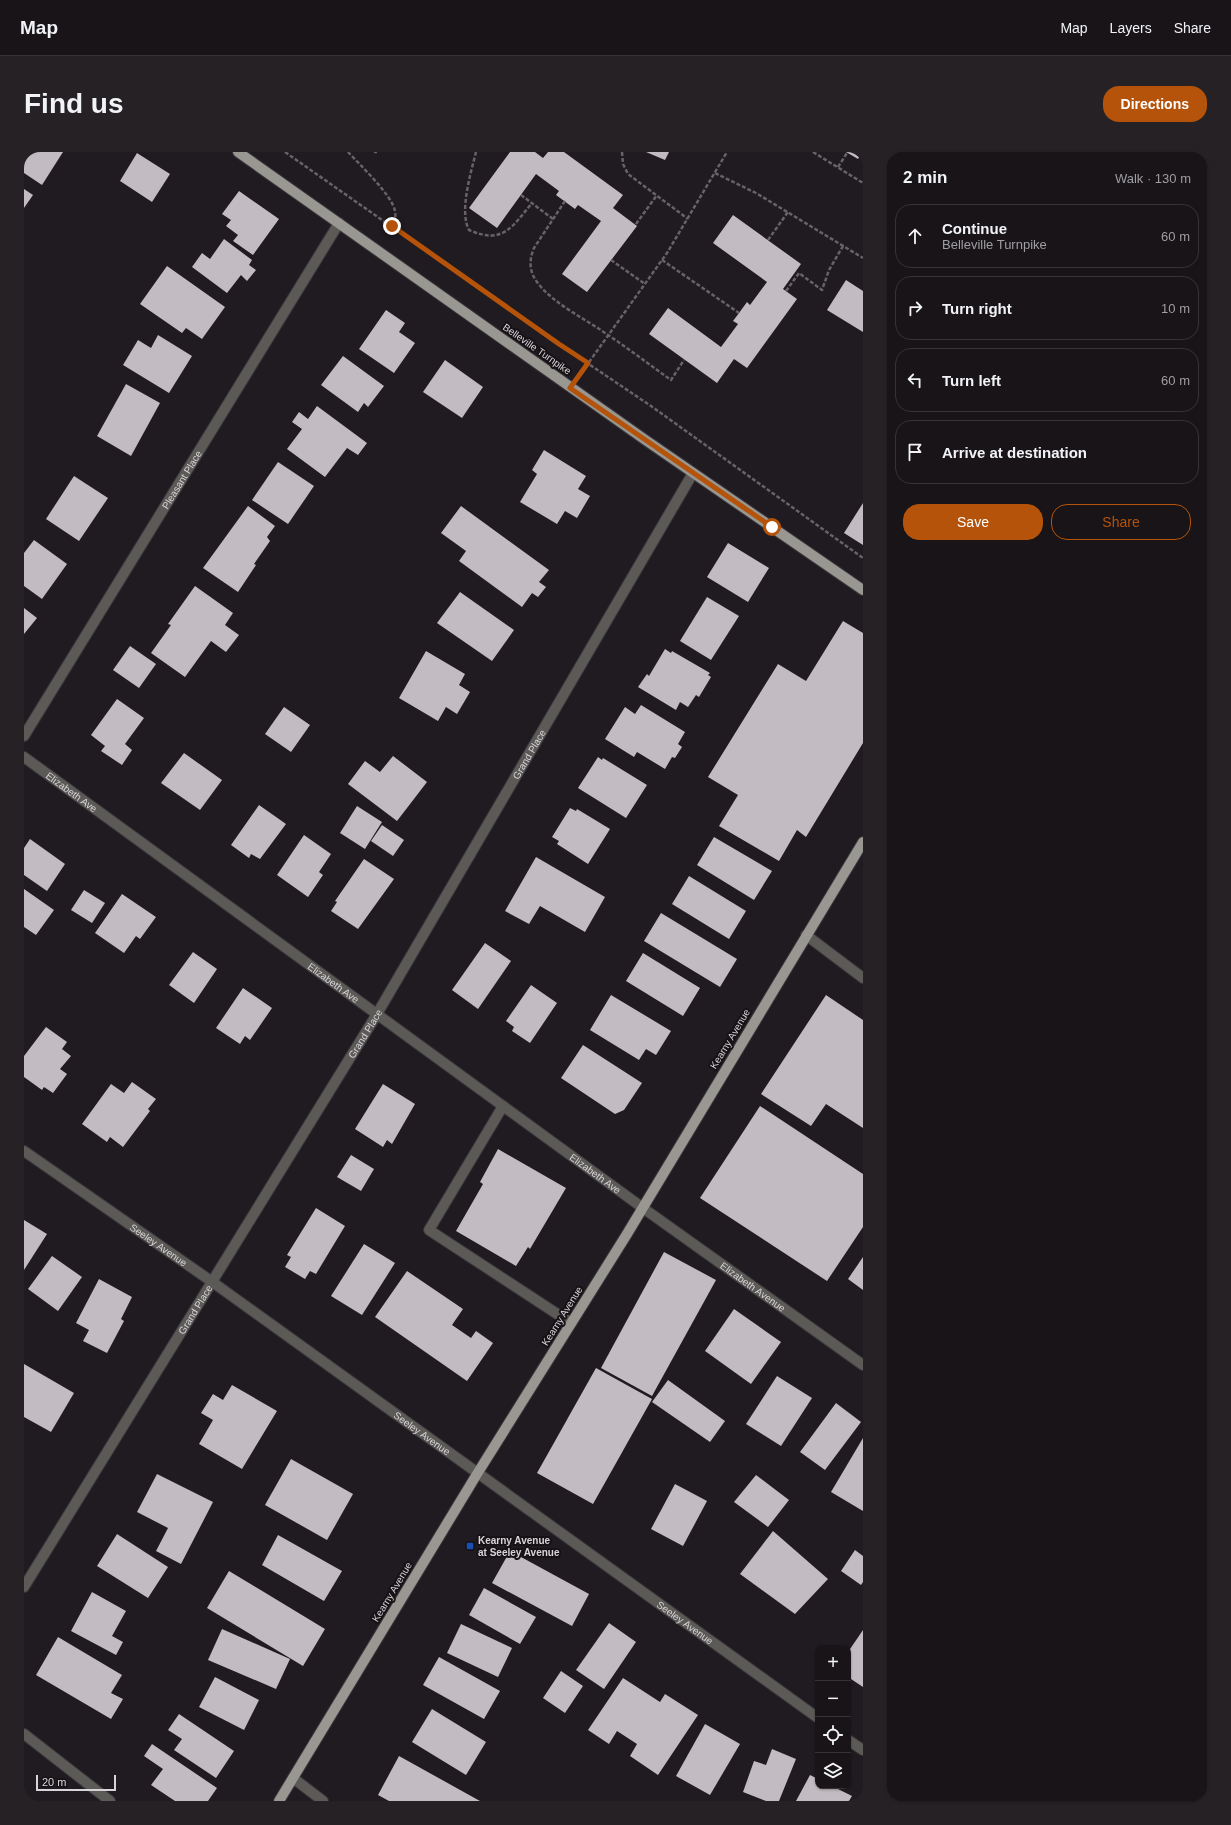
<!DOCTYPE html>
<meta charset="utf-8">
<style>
body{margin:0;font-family:Arial,sans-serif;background:#252125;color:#f1f3f6}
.controls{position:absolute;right:12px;bottom:12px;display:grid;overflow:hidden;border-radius:8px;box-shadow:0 1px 3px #0004}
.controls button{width:36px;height:36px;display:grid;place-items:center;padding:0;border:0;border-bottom:1px solid #363337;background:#181418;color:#f1f3f6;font:20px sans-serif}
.scale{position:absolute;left:12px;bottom:10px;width:80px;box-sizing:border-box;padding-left:4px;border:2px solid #d8d5d8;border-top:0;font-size:11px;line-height:14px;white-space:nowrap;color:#d8d5d8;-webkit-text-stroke:3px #171216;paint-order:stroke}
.stop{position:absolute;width:12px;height:12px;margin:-9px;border:3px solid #b45309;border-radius:50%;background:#fff}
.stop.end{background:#b45309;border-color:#fff;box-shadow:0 1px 4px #0008}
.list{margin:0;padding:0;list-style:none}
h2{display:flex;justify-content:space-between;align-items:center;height:52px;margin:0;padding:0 16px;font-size:17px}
h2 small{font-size:13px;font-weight:400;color:#9f9ea2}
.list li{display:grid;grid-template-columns:26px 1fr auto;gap:12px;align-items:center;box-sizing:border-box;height:64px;margin:0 8px 8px;padding:0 8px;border:1px solid #363337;border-radius:16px}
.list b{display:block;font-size:15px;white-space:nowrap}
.list p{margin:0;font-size:13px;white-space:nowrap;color:#9f9ea2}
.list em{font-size:13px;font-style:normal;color:#9f9ea2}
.actions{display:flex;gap:8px;padding:12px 16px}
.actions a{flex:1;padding:9px 0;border:1px solid #b45309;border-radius:16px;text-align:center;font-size:14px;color:#b45309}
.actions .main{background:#b45309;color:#fff}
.icon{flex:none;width:22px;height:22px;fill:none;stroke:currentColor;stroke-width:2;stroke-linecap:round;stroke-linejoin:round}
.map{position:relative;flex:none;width:839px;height:1649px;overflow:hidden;border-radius:16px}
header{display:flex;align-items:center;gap:24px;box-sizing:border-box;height:56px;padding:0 20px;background:#181418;border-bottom:1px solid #363337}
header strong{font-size:19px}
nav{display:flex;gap:22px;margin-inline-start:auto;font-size:14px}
.intro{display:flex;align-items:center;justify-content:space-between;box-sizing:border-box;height:96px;padding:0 24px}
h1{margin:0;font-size:28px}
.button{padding:10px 18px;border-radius:16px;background:#b45309;color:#fff;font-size:14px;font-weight:700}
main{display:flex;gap:24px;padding:0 24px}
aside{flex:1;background:#181418;border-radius:16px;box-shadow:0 1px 3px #0004}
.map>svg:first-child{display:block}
.building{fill:#c2bbc1}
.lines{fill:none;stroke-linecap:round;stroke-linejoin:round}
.minor-casing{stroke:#3a353a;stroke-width:12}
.major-casing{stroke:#3a353a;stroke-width:12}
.path{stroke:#666266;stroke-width:2.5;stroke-dasharray:4 2;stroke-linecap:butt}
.minor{stroke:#5b5a57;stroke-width:10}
.major{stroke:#999791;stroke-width:10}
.route{stroke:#b45309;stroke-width:5}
.transit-dot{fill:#1a4fb4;stroke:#171216;stroke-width:1.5}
.labels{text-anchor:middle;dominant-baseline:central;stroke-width:4;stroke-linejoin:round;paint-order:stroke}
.street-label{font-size:10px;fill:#d8d5d8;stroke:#171216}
.poi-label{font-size:10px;font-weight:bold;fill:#d8d5d8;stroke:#171216;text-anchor:start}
</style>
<header>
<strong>Map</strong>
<nav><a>Map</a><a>Layers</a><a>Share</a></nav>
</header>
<div class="intro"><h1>Find us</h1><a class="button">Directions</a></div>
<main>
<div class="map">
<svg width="839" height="1649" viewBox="0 0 839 1649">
<rect width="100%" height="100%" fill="#201b20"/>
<g class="building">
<path d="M 0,0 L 39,0 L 18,33 L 0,21 Z"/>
<path d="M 486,0 L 511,0 L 519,6 L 524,0 L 540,0 L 599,43 L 589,56 L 613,74 L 563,140 L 538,122 L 577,69 L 554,53 L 551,57 L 532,43 L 535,39 L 512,22 L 473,76 L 445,56 Z"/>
<path d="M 622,0 L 645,0 L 641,8 Z"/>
<path d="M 822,0 L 839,0 L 839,3 L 837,2 L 834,7 Z"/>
<path d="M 113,1 L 146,22 L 128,50 L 96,29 Z"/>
<path d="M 0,37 L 9,43 L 0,56 Z"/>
<path d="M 215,39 L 255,67 L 229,103 L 209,89 L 214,83 L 202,74 L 207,68 L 198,62 Z"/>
<path d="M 709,63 L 777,112 L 759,137 L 773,147 L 723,216 L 710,207 L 693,231 L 625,182 L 644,156 L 697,195 L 714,172 L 709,169 L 715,161 L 723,150 L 726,153 L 743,130 L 689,91 Z"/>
<path d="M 200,87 L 228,108 L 225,113 L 232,118 L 223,129 L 217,123 L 203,141 L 168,115 L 178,101 L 186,107 Z"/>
<path d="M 143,114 L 201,155 L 178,187 L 162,176 L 158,181 L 116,152 Z"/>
<path d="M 822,128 L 839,139 L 839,180 L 803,158 Z"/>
<path d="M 362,158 L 381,171 L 375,180 L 391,191 L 370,221 L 335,197 Z"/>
<path d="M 134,183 L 168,204 L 145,241 L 99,213 L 114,188 L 127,196 Z"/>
<path d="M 319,204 L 360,234 L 344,255 L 340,251 L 334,260 L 297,233 Z"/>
<path d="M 421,208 L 459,235 L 438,266 L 399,240 Z"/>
<path d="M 102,232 L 136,251 L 107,304 L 73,284 Z"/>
<path d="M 293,254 L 343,291 L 334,303 L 323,296 L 301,325 L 263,297 L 278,277 L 268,270 L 275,260 L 284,267 Z"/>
<path d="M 520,298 L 562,324 L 554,337 L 566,344 L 553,366 L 541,359 L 533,372 L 496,350 L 513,322 L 508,318 Z"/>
<path d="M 254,310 L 290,334 L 264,372 L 228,348 Z"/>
<path d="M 50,324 L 84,346 L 55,389 L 22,367 Z"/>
<path d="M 839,351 L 839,393 L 820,381 Z"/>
<path d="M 224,354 L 251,374 L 243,385 L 246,389 L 230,412 L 232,413 L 214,440 L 179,416 Z"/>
<path d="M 437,354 L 525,418 L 515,430 L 522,435 L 514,445 L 508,441 L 498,455 L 435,409 L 442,399 L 417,381 Z"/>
<path d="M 10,388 L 43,412 L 18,447 L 0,434 L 0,401 Z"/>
<path d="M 704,391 L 745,416 L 724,450 L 683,425 Z"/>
<path d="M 171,434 L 209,461 L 201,473 L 215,483 L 202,500 L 187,489 L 161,525 L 127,501 L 147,473 L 144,472 Z"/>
<path d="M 436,440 L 490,478 L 468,509 L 413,471 Z"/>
<path d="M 683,445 L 715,464 L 687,508 L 656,489 Z"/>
<path d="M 0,456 L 13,466 L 0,482 Z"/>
<path d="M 819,469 L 839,481 L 839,591 L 782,685 L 773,678 L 755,709 L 695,674 L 714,643 L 684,625 L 754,512 L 782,529 Z"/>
<path d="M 106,494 L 132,512 L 115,536 L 89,518 Z"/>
<path d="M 641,497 L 647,501 L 648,499 L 686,521 L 684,523 L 687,525 L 675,545 L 672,543 L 664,555 L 656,550 L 652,558 L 614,535 L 623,522 L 625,524 Z"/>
<path d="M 402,499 L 441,522 L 435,533 L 446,540 L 433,562 L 422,555 L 414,569 L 375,546 Z"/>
<path d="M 93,547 L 120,566 L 101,592 L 108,598 L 98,613 L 77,599 L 81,594 L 67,583 Z"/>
<path d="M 617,553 L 661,580 L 654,592 L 658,595 L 651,606 L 648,605 L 641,617 L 613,600 L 610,605 L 581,587 L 601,555 L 611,562 Z"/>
<path d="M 260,555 L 286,573 L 267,600 L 241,582 Z"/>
<path d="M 160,601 L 198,628 L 176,658 L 137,631 Z"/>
<path d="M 369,604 L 403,630 L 373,669 L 324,632 L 341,609 L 356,620 Z"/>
<path d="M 574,605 L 578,608 L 579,606 L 623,633 L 602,666 L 554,636 Z"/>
<path d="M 235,653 L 262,672 L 236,707 L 227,702 L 225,706 L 207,693 Z"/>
<path d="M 333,654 L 358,670 L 341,697 L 316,681 Z"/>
<path d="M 546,656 L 552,659 L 553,657 L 586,677 L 564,712 L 533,692 L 535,689 L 528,685 Z"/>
<path d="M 358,673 L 380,688 L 369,704 L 347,689 Z"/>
<path d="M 280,683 L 307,702 L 295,720 L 299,723 L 284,745 L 253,723 Z"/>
<path d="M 690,685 L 748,719 L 730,748 L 673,713 Z"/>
<path d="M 6,687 L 41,712 L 23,739 L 0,723 L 0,696 Z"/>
<path d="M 512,705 L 581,745 L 561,780 L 516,754 L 505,772 L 481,759 Z"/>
<path d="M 340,707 L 370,727 L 334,777 L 307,759 L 313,750 L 311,749 Z"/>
<path d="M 665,724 L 722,759 L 705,787 L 648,752 Z"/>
<path d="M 0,737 L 30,758 L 12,783 L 0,775 Z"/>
<path d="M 60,738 L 81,751 L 68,771 L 47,758 Z"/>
<path d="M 98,742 L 132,765 L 116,787 L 112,784 L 100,801 L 71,781 Z"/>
<path d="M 637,761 L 713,807 L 696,835 L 620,789 Z"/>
<path d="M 461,791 L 487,809 L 454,857 L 428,838 Z"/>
<path d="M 169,800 L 193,817 L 170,851 L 145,833 Z"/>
<path d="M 619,801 L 676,836 L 659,864 L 602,829 Z"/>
<path d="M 507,833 L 533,851 L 506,891 L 488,879 L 490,875 L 482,869 Z"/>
<path d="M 219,836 L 248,856 L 226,888 L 221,884 L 216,892 L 192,876 Z"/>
<path d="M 587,843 L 647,879 L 632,903 L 622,897 L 615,908 L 566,878 Z"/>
<path d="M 802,843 L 839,868 L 839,976 L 802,952 L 787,974 L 737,942 Z"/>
<path d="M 22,875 L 43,890 L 38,897 L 47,904 L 36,917 L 43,922 L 29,941 L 20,935 L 18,938 L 0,925 L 0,904 Z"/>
<path d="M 559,893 L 618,931 L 600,958 L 591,962 L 537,926 Z"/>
<path d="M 108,930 L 132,947 L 124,957 L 126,959 L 99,995 L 86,985 L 83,990 L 58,972 L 87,932 L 100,941 Z"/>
<path d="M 359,932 L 391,952 L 368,992 L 363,988 L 359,995 L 331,977 Z"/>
<path d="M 736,954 L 839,1022 L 839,1075 L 803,1129 L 676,1046 Z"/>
<path d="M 474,997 L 542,1036 L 506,1097 L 504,1095 L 492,1114 L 432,1079 L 459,1032 L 456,1030 Z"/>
<path d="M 327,1003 L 350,1017 L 337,1039 L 313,1025 Z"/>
<path d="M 292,1056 L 321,1074 L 292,1122 L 286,1119 L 281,1127 L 261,1115 L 267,1105 L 263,1103 Z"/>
<path d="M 0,1068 L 23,1082 L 0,1118 Z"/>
<path d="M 340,1092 L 371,1111 L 338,1163 L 307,1144 Z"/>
<path d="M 640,1100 L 692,1128 L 628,1244 L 577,1216 Z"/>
<path d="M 28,1104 L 58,1125 L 34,1159 L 4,1137 Z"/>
<path d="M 839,1105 L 839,1138 L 824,1127 Z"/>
<path d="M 383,1119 L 439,1157 L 428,1173 L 447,1186 L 452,1179 L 469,1191 L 443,1229 L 351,1165 Z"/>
<path d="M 75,1127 L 108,1145 L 97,1167 L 100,1169 L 83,1201 L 59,1189 L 65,1178 L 52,1171 Z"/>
<path d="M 710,1157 L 757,1190 L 727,1232 L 681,1199 Z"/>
<path d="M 0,1212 L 50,1241 L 27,1280 L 0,1265 Z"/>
<path d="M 572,1216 L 628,1247 L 569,1352 L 513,1321 Z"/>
<path d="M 753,1224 L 788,1246 L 757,1294 L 722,1272 Z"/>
<path d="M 644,1228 L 701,1269 L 686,1290 L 628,1250 Z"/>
<path d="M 208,1233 L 253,1259 L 218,1317 L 175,1292 L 189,1268 L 177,1261 L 189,1242 L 199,1248 Z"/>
<path d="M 812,1251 L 837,1270 L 801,1318 L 776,1300 Z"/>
<path d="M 839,1286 L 839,1359 L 807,1340 Z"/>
<path d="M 267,1307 L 329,1342 L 303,1388 L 241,1353 Z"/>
<path d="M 133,1322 L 189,1350 L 157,1412 L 132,1399 L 144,1376 L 113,1360 Z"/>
<path d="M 732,1323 L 765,1348 L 744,1375 L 710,1350 Z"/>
<path d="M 651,1332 L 683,1349 L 659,1394 L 627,1377 Z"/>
<path d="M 749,1379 L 804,1427 L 771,1462 L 716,1422 Z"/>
<path d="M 93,1382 L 144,1415 L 124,1446 L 73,1414 Z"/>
<path d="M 254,1383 L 318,1419 L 300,1449 L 238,1413 Z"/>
<path d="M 831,1398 L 839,1404 L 839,1430 L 837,1433 L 817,1419 Z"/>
<path d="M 486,1399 L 565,1442 L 548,1474 L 468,1431 Z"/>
<path d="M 205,1419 L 301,1477 L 279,1514 L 183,1456 Z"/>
<path d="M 460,1436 L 512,1465 L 496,1492 L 445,1463 Z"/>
<path d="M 68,1440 L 102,1459 L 88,1484 L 99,1490 L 92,1503 L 47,1479 Z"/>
<path d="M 585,1471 L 612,1490 L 580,1537 L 552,1518 Z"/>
<path d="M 437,1472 L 488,1496 L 474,1525 L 423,1501 Z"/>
<path d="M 198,1477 L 266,1507 L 252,1537 L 184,1508 Z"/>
<path d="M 839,1478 L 839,1535 L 824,1525 L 824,1500 Z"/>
<path d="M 34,1485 L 98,1523 L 87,1541 L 99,1547 L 87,1567 L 12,1523 Z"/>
<path d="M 415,1505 L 476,1539 L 460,1567 L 399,1533 Z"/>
<path d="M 537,1519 L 559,1534 L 541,1561 L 519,1546 Z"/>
<path d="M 191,1525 L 235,1548 L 220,1578 L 175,1555 Z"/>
<path d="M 599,1526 L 636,1550 L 641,1542 L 674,1563 L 634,1623 L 606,1604 L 613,1592 L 593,1579 L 585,1592 L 564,1578 Z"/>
<path d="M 408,1557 L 462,1590 L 442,1623 L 388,1590 Z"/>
<path d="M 155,1562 L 210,1599 L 192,1626 L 150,1598 L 158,1587 L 144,1578 Z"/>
<path d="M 681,1572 L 716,1592 L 686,1643 L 652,1624 Z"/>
<path d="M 128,1592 L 193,1636 L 184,1649 L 151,1649 L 127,1633 L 139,1617 L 120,1604 Z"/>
<path d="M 748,1597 L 772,1607 L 755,1649 L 742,1649 L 719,1640 L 730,1609 L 742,1613 Z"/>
<path d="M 375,1604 L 456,1649 L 365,1649 L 354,1643 Z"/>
<path d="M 786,1623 L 794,1627 L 794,1634 L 808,1634 L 828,1644 L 825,1649 L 772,1649 Z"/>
</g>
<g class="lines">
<defs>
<g id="minor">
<path id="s1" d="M 0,584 L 315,71"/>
<path id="s2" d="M 0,605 L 619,1056 L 839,1213"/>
<path d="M 782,783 L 839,826"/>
<path d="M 479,954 L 405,1078 L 547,1171"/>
<path id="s3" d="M 0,999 L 187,1129 L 794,1566"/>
<path id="s4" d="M 0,1435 L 353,862 L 669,321"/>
<path d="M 0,1582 L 86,1649"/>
<path d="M 824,1588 L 839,1598"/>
<path d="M 269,1626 L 299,1649"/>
</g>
<g id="major">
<path d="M 214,0 L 620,287 L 839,438"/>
<path d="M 255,1649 L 453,1322 L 603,1082 L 839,690"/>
</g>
</defs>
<use href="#minor" class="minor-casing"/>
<use href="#major" class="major-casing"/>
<g class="path">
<path d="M 261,0 L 535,192 L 627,254 L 839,406"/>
<path d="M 324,0 C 336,13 368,43 371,59 C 372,65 371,69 368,74"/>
<path d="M 350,0 L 353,0"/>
<path d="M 452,0 C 447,20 435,60 445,78 C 479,93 488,75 508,51"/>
<path d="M 598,0 L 599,12 L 604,22 L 664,67"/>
<path d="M 789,0 L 839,31"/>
<path d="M 814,15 L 823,1"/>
<path d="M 691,21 L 732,41 L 839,106"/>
<path d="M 497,43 L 529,67"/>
<path d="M 541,49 L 510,96 C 505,108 505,119 513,130 C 529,152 562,167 584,183 C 605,197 626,213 647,228 L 660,208"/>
<path d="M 612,72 L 633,43"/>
<path d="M 744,88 L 764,60"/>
<path d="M 587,108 L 621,132"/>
<path d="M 638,108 L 715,161"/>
<path d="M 762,139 L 775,121 L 798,138 L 805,118 L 819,94"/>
<path d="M 558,220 L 643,101 L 703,0"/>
</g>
<use href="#minor" class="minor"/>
<use href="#major" class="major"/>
</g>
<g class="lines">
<path class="route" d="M 368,74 L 535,192 L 564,211 L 546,236 L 748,375"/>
</g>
<rect class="transit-dot" x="442" y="1390" width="8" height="8" rx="2"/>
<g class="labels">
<g class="street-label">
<text transform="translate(513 197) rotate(35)">Belleville Turnpike</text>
<text stroke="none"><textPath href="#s1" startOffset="301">Pleasant Place</textPath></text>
<text stroke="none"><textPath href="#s4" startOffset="974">Grand Place</textPath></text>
<text stroke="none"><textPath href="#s2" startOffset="59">Elizabeth Ave</textPath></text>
<text stroke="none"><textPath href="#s2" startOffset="383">Elizabeth Ave</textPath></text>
<text stroke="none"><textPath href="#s4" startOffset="650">Grand Place</textPath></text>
<text transform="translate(706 887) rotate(-59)">Kearny Avenue</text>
<text stroke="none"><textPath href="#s2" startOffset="707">Elizabeth Ave</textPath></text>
<text stroke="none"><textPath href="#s3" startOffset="164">Seeley Avenue</textPath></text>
<text stroke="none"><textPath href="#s2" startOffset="901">Elizabeth Avenue</textPath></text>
<text stroke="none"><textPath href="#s4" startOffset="326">Grand Place</textPath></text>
<text transform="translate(538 1164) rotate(-58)">Kearny Avenue</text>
<text stroke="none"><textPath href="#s3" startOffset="488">Seeley Avenue</textPath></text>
<text transform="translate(368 1440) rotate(-59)">Kearny Avenue</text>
<text stroke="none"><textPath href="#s3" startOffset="812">Seeley Avenue</textPath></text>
</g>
<g class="poi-label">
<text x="454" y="1388">Kearny Avenue<tspan x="454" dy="12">at Seeley Avenue</tspan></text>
</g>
</g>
</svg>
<div class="controls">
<button>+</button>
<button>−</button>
<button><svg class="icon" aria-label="locate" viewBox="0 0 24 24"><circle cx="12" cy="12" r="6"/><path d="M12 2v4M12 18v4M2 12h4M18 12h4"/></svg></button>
<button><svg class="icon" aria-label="layers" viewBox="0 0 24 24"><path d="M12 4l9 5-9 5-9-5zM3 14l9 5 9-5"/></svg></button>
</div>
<div class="scale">20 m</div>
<div class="stop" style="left:748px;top:375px"></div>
<div class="stop end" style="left:368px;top:74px"></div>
</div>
<aside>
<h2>2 min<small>Walk · 130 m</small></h2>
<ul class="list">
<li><svg class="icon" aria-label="ahead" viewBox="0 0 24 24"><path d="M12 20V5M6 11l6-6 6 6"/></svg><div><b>Continue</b><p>Belleville Turnpike</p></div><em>60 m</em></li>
<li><svg class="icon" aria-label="right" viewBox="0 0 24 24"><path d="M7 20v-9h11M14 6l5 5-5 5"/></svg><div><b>Turn right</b></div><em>10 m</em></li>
<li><svg class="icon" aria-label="left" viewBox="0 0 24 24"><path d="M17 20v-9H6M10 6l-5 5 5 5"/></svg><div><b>Turn left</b></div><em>60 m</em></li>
<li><svg class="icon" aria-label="arrive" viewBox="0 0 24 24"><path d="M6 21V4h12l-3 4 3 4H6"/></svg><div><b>Arrive at destination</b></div></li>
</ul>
<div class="actions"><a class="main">Save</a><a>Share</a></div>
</aside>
</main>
